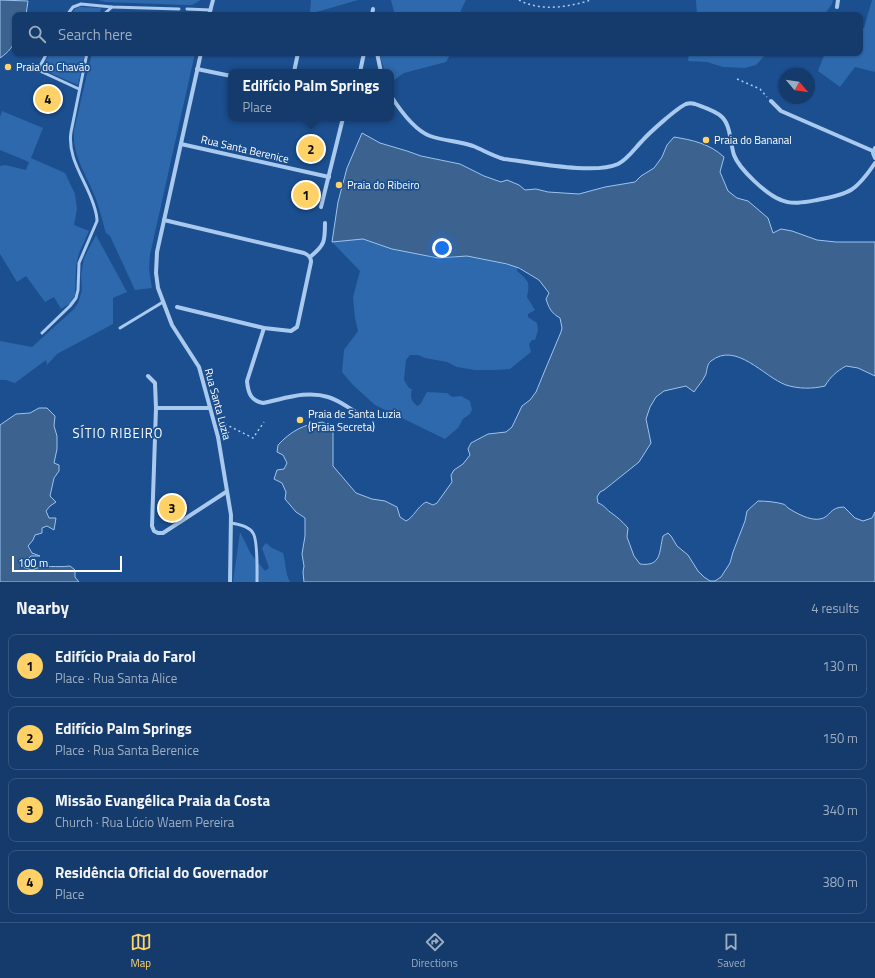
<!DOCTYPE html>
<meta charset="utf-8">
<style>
body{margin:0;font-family:"Titillium Web",sans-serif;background:#1d4271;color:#f1f3f6}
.compass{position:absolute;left:779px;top:68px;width:36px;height:36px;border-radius:50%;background:#143b6b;box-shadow:0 1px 3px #0004;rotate:119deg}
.scale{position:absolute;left:12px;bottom:10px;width:110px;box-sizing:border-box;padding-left:4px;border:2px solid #fff;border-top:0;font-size:11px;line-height:14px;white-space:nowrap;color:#fff;-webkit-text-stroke:3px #1b4f8f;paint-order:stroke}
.you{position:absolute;left:442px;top:248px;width:14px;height:14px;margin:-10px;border:3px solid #fff;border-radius:50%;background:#1a73e8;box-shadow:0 0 0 6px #1a73e833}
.badge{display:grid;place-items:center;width:26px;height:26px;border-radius:50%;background:#ffd166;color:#111;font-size:13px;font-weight:700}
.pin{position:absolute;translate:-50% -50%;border:2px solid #fff;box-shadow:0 1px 4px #0006}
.popup{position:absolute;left:228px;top:69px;width:166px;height:52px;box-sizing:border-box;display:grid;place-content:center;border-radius:8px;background:#143b6b;filter:drop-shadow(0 1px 3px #0005);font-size:13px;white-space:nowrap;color:#9dadc1}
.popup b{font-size:15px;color:#f1f3f6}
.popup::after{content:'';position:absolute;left:50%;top:100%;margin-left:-8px;border:8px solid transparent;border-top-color:#143b6b}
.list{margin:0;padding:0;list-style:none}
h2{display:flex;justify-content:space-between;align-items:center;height:52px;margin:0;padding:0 16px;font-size:17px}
h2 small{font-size:13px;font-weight:400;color:#9dadc1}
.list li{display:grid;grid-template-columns:26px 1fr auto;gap:12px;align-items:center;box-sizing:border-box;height:64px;margin:0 8px 8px;padding:0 8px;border:1px solid #33557e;border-radius:8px}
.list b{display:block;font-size:15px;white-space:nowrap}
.list p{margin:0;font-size:13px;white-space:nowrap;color:#9dadc1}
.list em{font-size:13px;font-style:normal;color:#9dadc1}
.icon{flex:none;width:22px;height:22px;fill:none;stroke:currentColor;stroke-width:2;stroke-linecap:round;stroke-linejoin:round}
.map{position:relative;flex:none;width:875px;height:582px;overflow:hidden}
.search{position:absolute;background:#143b6b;box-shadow:0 1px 3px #0004;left:12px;right:12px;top:12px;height:44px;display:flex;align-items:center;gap:10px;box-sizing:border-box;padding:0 14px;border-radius:8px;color:#9dadc1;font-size:15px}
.sheet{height:340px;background:#143b6b}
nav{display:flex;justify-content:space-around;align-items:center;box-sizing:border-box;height:56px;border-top:1px solid #33557e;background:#143b6b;font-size:11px;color:#9dadc1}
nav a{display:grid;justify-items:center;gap:2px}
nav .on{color:#ffd166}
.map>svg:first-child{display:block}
.green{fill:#2e69ad}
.water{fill:#3c6290;stroke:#9cc4f0}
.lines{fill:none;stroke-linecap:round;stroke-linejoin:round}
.path{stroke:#a9c9ee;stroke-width:1.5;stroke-dasharray:2 3;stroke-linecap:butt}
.service{stroke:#a9c9ee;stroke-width:3}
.minor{stroke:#a9c9ee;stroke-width:4}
.poi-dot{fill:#ffd166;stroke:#1b4f8f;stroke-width:1.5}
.labels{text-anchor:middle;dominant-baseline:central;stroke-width:3.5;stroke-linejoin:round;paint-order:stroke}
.poi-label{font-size:11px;fill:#fff;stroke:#1b4f8f;text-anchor:start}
.street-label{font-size:11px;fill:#fff;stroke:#1b4f8f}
.quarter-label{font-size:13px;letter-spacing:1px;fill:#fff;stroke:#1b4f8f}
</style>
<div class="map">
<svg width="875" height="582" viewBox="0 0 875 582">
<rect width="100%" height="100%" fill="#1b4f8f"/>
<g class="green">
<path d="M 98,0 L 201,0 L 192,5 L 187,5 L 106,2 Z"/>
<path d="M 311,0 L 358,0 L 313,13 L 310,12 Z"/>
<path d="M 391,0 L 466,0 L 461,10 L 461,15 L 395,15 Z"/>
<path d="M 696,0 L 833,0 L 832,4 L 824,15 L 697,15 Z"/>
<path d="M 872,0 L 875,0 L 875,72 L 855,67 L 840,87 L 818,71 L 825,53 L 860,53 L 860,28 L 864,28 Z"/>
<path d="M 79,7 L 81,7 L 101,8 L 99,15 L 71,15 L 75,9 Z"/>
<path d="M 50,53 L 85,53 L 78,85 L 41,69 Z"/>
<path d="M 92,53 L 195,53 L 150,255 L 149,269 L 152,288 L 135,290 L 110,236 L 106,233 C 102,220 99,205 93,192 C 84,171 72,154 74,130 Z"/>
<path d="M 379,53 L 451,53 L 446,62 L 404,73 L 394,80 L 391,78 L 391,72 L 385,72 Z"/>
<path d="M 689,53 L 767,53 L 756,65 L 745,68 L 723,67 L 707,62 L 688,61 Z"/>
<path d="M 2,111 L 43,128 L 31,158 L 65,173 L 75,194 L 77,209 L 74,225 L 89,231 L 79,253 L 76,266 L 75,295 L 71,303 L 61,309 L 54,297 L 45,302 L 26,276 L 17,282 L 0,254 L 0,166 L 5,165 L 26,170 L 29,162 L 0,150 L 0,117 Z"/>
<path d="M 96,235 L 127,292 L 113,298 L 113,324 L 57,354 L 47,365 L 46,360 L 15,383 L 6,380 L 0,380 L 0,341 L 32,347 L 74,309 L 78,303 L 82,290 L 81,275 L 84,258 Z"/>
<path d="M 363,239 L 392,249 L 438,258 L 467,256 L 518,267 L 517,271 C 529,281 530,282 527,297 L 535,310 L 528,314 L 528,317 L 537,323 L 538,330 L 535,340 L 532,340 L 529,344 L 531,352 L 510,369 L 495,370 L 475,370 L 457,367 L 447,362 L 425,358 L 418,355 L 410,355 L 406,360 L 404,380 L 409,388 L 412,389 C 410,397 411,402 418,406 L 421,403 L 427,392 L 447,393 L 452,397 L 461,396 L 470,401 L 472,410 L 470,414 L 463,419 L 458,428 L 445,439 L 375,405 L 352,384 L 342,372 L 344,350 L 358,331 L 355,318 L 353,297 L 360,271 L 332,242 Z"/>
<path d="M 240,532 L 251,554 L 265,571 L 269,568 L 262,548 L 266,543 L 272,548 L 283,553 C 286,563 285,573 290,582 L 233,582 Z"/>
</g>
<g class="water">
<path d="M 0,0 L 28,1 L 26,15 L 15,15 C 15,36 19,45 0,58 Z"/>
<path d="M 362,133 L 380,143 L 407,151 L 421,156 L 460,164 L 484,176 L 501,182 L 507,180 L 519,185 L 525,190 L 536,189 L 548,192 L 579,194 L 605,187 L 635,182 L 641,176 L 654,168 L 662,157 L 667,145 L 674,137 C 693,140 710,144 724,157 L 720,172 L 728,191 L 737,198 L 748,201 L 768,218 L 773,233 L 781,229 L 792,231 L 817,240 L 836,242 L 875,242 L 875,376 L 858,368 L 846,366 C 837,371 830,377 825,386 C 812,389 799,389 786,385 C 764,377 736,341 711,361 C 707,364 707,370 706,374 C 703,381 697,387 694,392 L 686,386 L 664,391 L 656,397 L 650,407 L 646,419 L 651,443 L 639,462 L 604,490 L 600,492 L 597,497 L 598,503 C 604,505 606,509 610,512 C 617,517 622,521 628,528 L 627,537 L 634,556 L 640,564 C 662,567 659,551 663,536 L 668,533 L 671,536 L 677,546 L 688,555 L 698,571 L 704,577 L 710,581 L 715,581 L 721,577 L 730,563 L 733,552 L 745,521 L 747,511 L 758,501 C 766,501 776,502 783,504 C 786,505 786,506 788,508 C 796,513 810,521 820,519 C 831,517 829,507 844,507 L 855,518 L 863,521 L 872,518 L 875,512 L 875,582 L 304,582 L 303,572 L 304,566 L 302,554 L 305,536 L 305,518 L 296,512 L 285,499 L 286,492 L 282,483 L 274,479 L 277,470 L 284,469 L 287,463 L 283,455 L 277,452 L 278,445 C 291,431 304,424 323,422 L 333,429 L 333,466 L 356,493 L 372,499 L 385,501 L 397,507 L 400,517 L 406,521 C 414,517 417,507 426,502 L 433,505 L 437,503 L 452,482 L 451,475 L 454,470 L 463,464 L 470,455 L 468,449 L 471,443 L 488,434 L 506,432 L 512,427 L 522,406 L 530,400 L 536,392 L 545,370 L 561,332 L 562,328 L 560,318 C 551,313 549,308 546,299 L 549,293 L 539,280 L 519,268 L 507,264 L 467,256 L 438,258 L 392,249 L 363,239 L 332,242 L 338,202 L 347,168 Z"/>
<path d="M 39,408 L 47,408 L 55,416 L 54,426 L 57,436 L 57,449 L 54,463 L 59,465 L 59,471 L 54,478 L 50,496 L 56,502 L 50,506 L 46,511 L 49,518 L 56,518 L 54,530 L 47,526 L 42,528 L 42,533 L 35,535 L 33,540 L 28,546 L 32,553 L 40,556 L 31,556 L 26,561 L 23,567 L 32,570 C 45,564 56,568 70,566 L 75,570 L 75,577 L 79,582 L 0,582 L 0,425 L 16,414 L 30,413 Z"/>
</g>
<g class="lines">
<g class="path">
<path d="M 519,0 C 541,12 568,7 591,0"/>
<path d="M 737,79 L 760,89 L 767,97"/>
<path d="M 220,424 L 225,424 L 253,438 L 264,422"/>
</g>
<g class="service">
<path d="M 187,9 L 211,10"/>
<path d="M 67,15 L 73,7 L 81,4 L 112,7 L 179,9"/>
<path d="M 103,15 L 112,7"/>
<path d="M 47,53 L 39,68 L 40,71 L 79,89"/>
<path d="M 120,328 L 163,302"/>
<path d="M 42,333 L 70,306 L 76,298 L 78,290 L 79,263 L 97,221 C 97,214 95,209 93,203 C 85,179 67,158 71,132 L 87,53"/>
<path d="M 231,523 C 238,524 249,526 253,533 C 258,540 257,571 257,582"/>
</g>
<g class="minor">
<path d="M 837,7 L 838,0"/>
<path d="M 209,15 L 213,0"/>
<path d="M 372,15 L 373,9"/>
<path d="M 201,53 L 157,252 L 156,273 L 158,288 L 172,325 L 199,367 L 218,437 L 231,515 L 230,582"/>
<path d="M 377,53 L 381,72"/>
<path d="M 197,69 L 231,76"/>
<path d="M 294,72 L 298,53"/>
<path d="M 360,72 L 364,53"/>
<path d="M 391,96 C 400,110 414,130 430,136 C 444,141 459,141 473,146 C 483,150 493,156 504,159 C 532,162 594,175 618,164 C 628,159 635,148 642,141 C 650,132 677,108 686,104 C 689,103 692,103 695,104 C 703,107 716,111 722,117 C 731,126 730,143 734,155 C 739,169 767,195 781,200 C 792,205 806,202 817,200 C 850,194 856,191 875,163"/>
<path d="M 771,101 L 781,111 L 873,151"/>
<path d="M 181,144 L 329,177"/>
<path d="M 875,148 L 873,153 L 875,158"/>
<path d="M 321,207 L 343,118"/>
<path d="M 164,220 L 304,253 C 309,255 311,257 311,262 L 298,323 L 297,327 L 291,331 L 264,328 L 177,307"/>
<path d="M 310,257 C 325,245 325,241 325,223"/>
<path d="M 264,328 L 247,381 C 248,393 251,401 263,403 C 284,399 306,390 328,397 C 339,400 350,409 361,415"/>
<path d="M 148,376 L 155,383 L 156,408 L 152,526 L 154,531 L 158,533 L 163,533 L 226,492"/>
<path d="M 156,408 L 210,408"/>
</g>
</g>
<g class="poi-dot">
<circle cx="8" cy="67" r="4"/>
<circle cx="706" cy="140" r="4"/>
<circle cx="339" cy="185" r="4"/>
<circle cx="300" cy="420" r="4"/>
</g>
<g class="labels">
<g class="poi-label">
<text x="16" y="67">Praia do Chavão</text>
<text x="714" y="140">Praia do Bananal</text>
<text x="347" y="185">Praia do Ribeiro</text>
<text x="308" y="414">Praia de Santa Luzia<tspan x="308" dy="13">(Praia Secreta)</tspan></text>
</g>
<g class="street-label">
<text transform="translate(245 149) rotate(13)">Rua Santa Berenice</text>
<text transform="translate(218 404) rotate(75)">Rua Santa Luzia</text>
</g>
<g class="quarter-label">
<text x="118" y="433">SÍTIO RIBEIRO</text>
</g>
</g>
</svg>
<svg class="compass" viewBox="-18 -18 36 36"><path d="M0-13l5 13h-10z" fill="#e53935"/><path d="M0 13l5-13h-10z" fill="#9dadc1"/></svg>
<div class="scale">100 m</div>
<div class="you"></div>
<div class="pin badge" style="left:306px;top:195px">1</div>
<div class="pin badge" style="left:311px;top:149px">2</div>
<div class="popup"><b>Edifício Palm Springs</b>Place</div>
<div class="pin badge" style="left:172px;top:508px">3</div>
<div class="pin badge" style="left:48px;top:99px">4</div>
<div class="search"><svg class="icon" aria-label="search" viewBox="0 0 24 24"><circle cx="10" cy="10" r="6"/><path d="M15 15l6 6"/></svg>Search here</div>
</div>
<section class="sheet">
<h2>Nearby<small>4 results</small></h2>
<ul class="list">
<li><span class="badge">1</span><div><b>Edifício Praia do Farol</b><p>Place · Rua Santa Alice</p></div><em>130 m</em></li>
<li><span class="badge">2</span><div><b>Edifício Palm Springs</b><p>Place · Rua Santa Berenice</p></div><em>150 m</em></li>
<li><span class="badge">3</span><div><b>Missão Evangélica Praia da Costa</b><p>Church · Rua Lúcio Waem Pereira</p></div><em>340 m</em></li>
<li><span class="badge">4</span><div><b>Residência Oficial do Governador</b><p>Place</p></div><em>380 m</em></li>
</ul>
</section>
<nav>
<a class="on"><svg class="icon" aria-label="map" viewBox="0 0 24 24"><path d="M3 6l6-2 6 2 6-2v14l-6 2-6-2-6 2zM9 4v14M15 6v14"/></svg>Map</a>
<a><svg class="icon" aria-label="directions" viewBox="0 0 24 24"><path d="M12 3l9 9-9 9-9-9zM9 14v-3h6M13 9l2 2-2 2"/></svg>Directions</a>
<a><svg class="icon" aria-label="saved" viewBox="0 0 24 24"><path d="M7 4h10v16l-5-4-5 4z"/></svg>Saved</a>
</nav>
